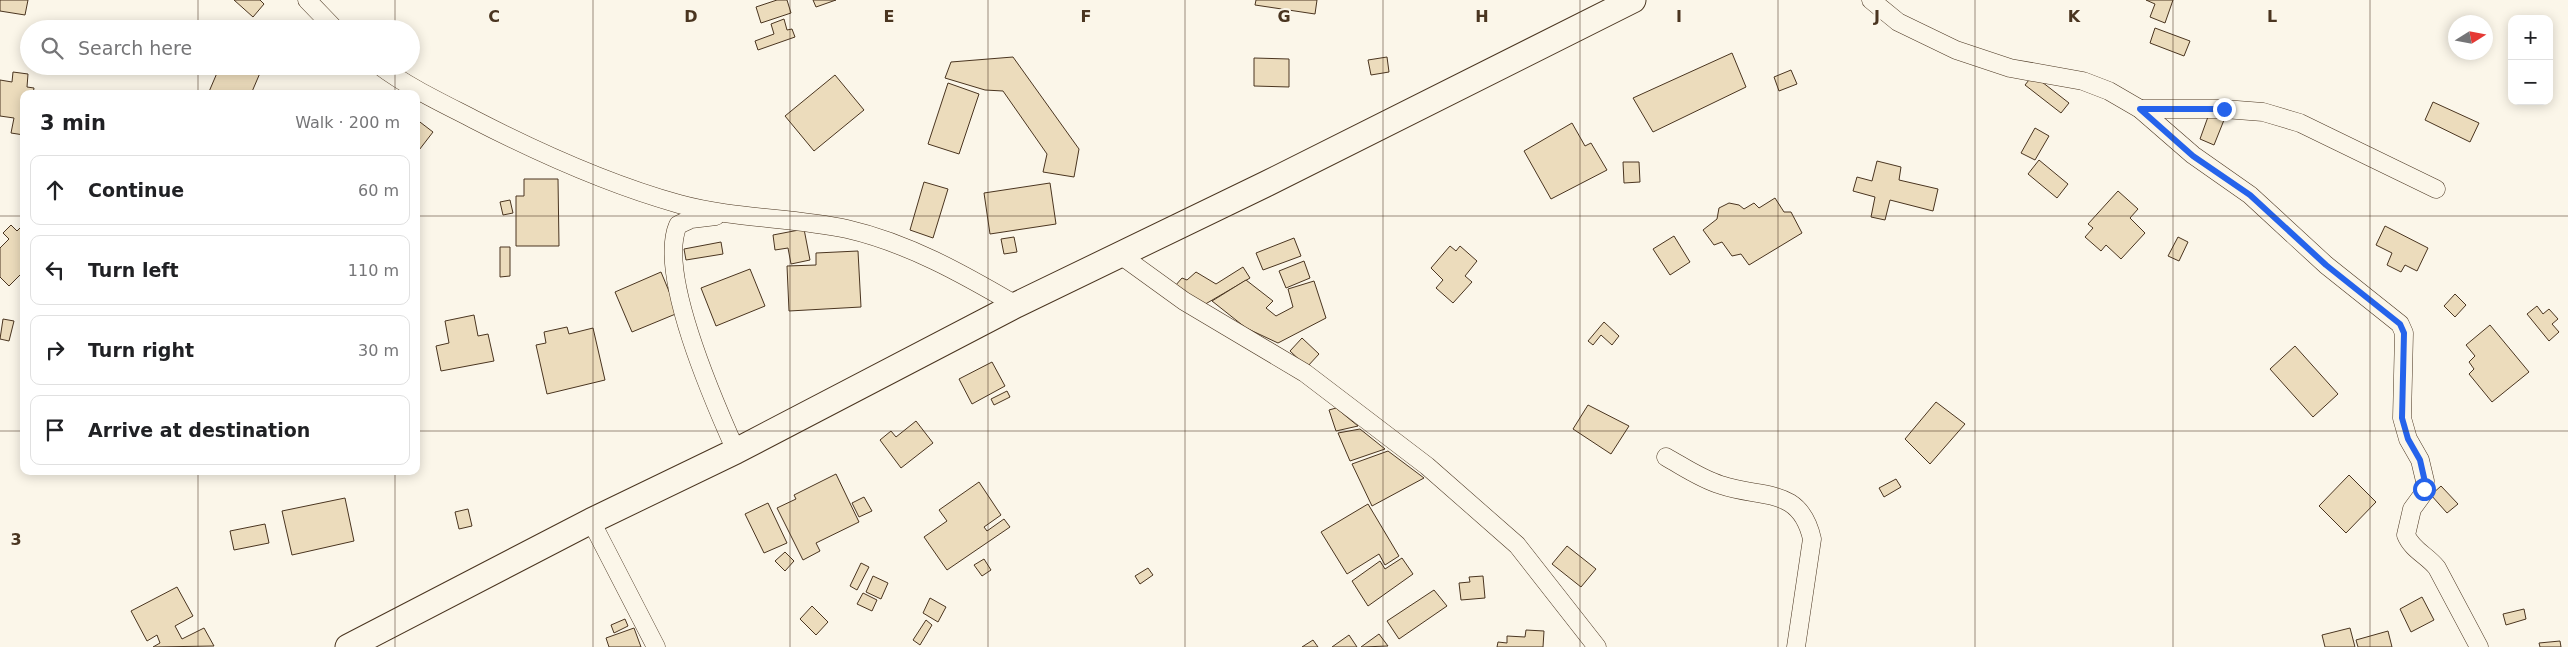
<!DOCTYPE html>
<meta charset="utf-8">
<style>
body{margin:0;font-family:"DejaVu Sans",sans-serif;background:#f6f6f6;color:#202124}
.controls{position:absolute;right:15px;top:15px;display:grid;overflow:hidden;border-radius:10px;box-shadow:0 2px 12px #0003}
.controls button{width:45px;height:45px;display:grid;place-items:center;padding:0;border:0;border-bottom:1px solid #e0e0e0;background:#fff;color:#202124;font:25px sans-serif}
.compass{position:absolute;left:2448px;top:15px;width:45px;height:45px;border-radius:50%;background:#fff;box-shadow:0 2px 12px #0003;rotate:79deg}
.stop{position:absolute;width:15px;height:15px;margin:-11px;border:4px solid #2563eb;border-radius:50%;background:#fff}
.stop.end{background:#2563eb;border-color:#fff;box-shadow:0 1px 5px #0008}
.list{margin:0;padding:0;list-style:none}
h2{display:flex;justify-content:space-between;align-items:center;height:65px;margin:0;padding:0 20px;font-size:21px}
h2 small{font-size:16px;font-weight:400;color:#757577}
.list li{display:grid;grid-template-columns:32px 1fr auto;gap:15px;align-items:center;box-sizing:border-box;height:70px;margin:0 10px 10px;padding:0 10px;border:1px solid #e0e0e0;border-radius:10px}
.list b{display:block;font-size:19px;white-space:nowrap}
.list em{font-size:16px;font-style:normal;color:#757577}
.icon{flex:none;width:28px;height:28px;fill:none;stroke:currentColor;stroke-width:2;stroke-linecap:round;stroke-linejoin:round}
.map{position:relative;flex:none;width:2568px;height:647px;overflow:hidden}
.search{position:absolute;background:#fff;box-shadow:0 2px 12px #0003;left:20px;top:20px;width:400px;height:55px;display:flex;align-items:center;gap:12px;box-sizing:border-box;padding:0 18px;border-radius:28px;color:#757577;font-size:19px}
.panel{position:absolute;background:#fff;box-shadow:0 2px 12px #0003;left:20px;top:90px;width:400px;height:385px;border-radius:10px}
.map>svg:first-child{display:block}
.building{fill:#ecdcbc;stroke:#4a3520}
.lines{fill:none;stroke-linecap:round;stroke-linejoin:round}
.street-casing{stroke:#4a3520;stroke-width:19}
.secondary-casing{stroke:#4a3520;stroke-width:27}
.street{stroke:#fbf6e9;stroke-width:18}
.secondary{stroke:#fbf6e9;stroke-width:25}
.route{stroke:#2563eb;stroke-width:6}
.grid{fill:none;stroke:#4a3520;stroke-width:1;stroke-opacity:0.55}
.grid-label{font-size:16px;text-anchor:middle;font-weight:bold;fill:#4a3520;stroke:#fbf6e9;stroke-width:4;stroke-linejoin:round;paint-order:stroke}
</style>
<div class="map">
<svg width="2568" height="647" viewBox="0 0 2568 647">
<rect width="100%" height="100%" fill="#fbf6e9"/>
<g class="building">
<path d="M 0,0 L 28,0 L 25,15 L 0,11 Z"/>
<path d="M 234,0 L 260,0 L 264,4 L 253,17 Z"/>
<path d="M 777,0 L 787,0 L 791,13 L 761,23 L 756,7 Z"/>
<path d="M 813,0 L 836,0 L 816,7 Z"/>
<path d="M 1256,0 L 1317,0 L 1315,14 L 1255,5 Z"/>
<path d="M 2146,0 L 2173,0 L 2165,23 L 2150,17 L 2155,4 Z"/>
<path d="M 784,19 L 787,30 L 792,29 L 795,37 L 758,50 L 755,41 L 774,34 L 771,24 Z"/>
<path d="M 2155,28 L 2190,41 L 2184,56 L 2150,43 Z"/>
<path d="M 1732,53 L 1746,87 L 1653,132 L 1633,98 Z"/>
<path d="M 1013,57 L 1079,149 L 1074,177 L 1043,172 L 1047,154 L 1003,91 L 985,90 L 945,78 L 951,62 Z"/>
<path d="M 1387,57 L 1389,72 L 1371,75 L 1368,60 Z"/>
<path d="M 1254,58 L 1289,59 L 1289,87 L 1254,86 Z"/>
<path d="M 220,66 L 263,66 L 251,94 L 208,94 Z"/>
<path d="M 1791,70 L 1797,84 L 1779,91 L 1774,77 Z"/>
<path d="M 13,72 L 28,74 L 27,87 L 34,88 L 33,94 L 24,94 L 24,135 L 11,133 L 14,118 L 0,116 L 0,80 L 12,82 Z"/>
<path d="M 835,75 L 864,110 L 814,151 L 785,116 Z"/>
<path d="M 2033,75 L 2069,103 L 2061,113 L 2025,85 Z"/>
<path d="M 948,83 L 979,94 L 959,154 L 928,144 Z"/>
<path d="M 2433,102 L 2479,123 L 2470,142 L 2425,120 Z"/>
<path d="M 2209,114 L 2224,120 L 2214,145 L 2200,139 Z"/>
<path d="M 416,119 L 433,132 L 416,154 Z"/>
<path d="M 1572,123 L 1585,146 L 1591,143 L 1607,170 L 1551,199 L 1524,151 Z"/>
<path d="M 2035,128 L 2049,136 L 2035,160 L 2021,153 Z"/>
<path d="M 2039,160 L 2068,184 L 2057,198 L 2028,174 Z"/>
<path d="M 1877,161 L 1901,167 L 1899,180 L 1938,189 L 1933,211 L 1890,200 L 1885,220 L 1871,217 L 1875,197 L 1853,191 L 1857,177 L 1872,181 Z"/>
<path d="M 1623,162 L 1639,162 L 1640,182 L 1624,183 Z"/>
<path d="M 524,179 L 558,179 L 559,246 L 516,246 L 516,196 L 524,196 Z"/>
<path d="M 924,182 L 948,189 L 933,238 L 910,230 Z"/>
<path d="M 1050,183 L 1056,224 L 990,234 L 984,193 Z"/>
<path d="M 2118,191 L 2138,209 L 2130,218 L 2145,233 L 2121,259 L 2106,245 L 2101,251 L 2085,237 L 2093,228 L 2088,224 Z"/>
<path d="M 1775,198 L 1784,212 L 1791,212 L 1802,233 L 1749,265 L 1741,254 L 1732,256 L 1722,242 L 1714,245 L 1703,230 L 1717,219 L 1719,208 L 1729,203 L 1739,205 L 1744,209 L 1754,203 L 1759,208 Z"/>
<path d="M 510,200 L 513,213 L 503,215 L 500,202 Z"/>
<path d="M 24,224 L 24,274 L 22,273 L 9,286 L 0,277 L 0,248 L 9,239 L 3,233 L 11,225 L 17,231 Z"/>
<path d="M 2385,226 L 2428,248 L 2417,271 L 2405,265 L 2401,272 L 2387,265 L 2392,253 L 2376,245 Z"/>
<path d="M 804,229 L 810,260 L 791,264 L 788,248 L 775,250 L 773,235 Z"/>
<path d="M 1674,236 L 1690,262 L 1670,275 L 1653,249 Z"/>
<path d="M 1014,237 L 1017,252 L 1004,254 L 1001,239 Z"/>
<path d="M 2178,237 L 2188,242 L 2179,261 L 2168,256 Z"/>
<path d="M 1294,238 L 1301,256 L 1263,270 L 1256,253 Z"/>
<path d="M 721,242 L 723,254 L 686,260 L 684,249 Z"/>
<path d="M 1450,246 L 1456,251 L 1460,246 L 1477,261 L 1465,276 L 1472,282 L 1453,303 L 1436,288 L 1443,280 L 1431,268 Z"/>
<path d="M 500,247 L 510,247 L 510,276 L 500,277 Z"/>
<path d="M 858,251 L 861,307 L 789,311 L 787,266 L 816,265 L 816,253 Z"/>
<path d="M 1304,261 L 1310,278 L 1286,288 L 1279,271 Z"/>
<path d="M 1243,267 L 1250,278 L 1202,306 L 1175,286 L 1182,278 L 1187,280 L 1196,272 L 1216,284 Z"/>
<path d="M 750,269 L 765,306 L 716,326 L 701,288 Z"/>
<path d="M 661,272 L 678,313 L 632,332 L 615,292 Z"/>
<path d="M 1246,280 L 1273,301 L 1266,308 L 1276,316 L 1293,307 L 1288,289 L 1314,281 L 1326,318 L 1278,343 L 1246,328 L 1212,301 Z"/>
<path d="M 2455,294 L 2466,305 L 2455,317 L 2444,306 Z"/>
<path d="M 2537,306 L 2543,314 L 2549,309 L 2558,319 L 2552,324 L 2559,332 L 2549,341 L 2527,314 Z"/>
<path d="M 474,315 L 478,336 L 488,334 L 494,361 L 441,371 L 436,346 L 449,343 L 445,321 Z"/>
<path d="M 3,319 L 14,321 L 9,341 L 0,339 Z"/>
<path d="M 1604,322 L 1619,336 L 1612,345 L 1601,335 L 1593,345 L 1588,341 Z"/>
<path d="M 2490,325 L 2529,372 L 2492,402 L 2469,374 L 2474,369 L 2469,362 L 2475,356 L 2466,345 Z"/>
<path d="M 567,327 L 569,334 L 593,328 L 605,380 L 547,394 L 536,345 L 546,343 L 544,332 Z"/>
<path d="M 1302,338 L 1319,354 L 1307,367 L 1290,351 Z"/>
<path d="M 2295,346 L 2338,394 L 2313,417 L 2270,369 Z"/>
<path d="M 992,362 L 1005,386 L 972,404 L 959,379 Z"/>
<path d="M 1007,391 L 1010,397 L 994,405 L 991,399 Z"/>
<path d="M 1936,402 L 1965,424 L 1930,464 L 1905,439 Z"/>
<path d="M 1588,405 L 1629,426 L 1611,454 L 1573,429 Z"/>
<path d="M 1336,408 L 1358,426 L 1336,431 L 1329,410 Z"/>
<path d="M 916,421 L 933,443 L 901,468 L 880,440 L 891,431 L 896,437 Z"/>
<path d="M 1360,429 L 1385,449 L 1350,461 L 1338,433 Z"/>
<path d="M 1388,451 L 1424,478 L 1372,506 L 1352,464 Z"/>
<path d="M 836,474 L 859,522 L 816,543 L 820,551 L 803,560 L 777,508 L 796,499 L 794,495 Z"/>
<path d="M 2349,475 L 2376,502 L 2346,533 L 2319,506 Z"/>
<path d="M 1896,479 L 1901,487 L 1884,497 L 1879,488 Z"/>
<path d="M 979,482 L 1001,515 L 984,527 L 987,531 L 1004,519 L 1010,527 L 947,570 L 924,537 L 947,521 L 939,510 Z"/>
<path d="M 2441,486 L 2458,504 L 2447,513 L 2431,495 Z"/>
<path d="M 864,497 L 872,511 L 859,517 L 852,503 Z"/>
<path d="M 345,498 L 354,541 L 292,555 L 282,511 Z"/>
<path d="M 768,503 L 787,543 L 764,553 L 745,514 Z"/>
<path d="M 1368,504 L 1399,556 L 1385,565 L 1379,554 L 1347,574 L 1321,532 Z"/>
<path d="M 468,509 L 472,526 L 459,529 L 455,512 Z"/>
<path d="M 265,524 L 269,543 L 234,550 L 230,531 Z"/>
<path d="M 1567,546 L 1596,569 L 1581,587 L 1552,564 Z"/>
<path d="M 785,552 L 794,561 L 785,571 L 775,561 Z"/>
<path d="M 1402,558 L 1413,574 L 1368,606 L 1352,581 L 1380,561 L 1385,569 Z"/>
<path d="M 984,559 L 991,570 L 982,576 L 974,565 Z"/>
<path d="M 861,563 L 869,567 L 857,590 L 850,586 Z"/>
<path d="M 1148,568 L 1153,575 L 1140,584 L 1135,576 Z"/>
<path d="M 873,576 L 888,583 L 881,599 L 866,592 Z"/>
<path d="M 1483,576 L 1485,598 L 1461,600 L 1459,583 L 1470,582 L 1469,577 Z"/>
<path d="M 177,587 L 193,616 L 175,626 L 182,639 L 204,628 L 214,646 L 153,647 L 160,643 L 157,635 L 147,641 L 131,611 Z"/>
<path d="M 1434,590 L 1447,606 L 1399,639 L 1387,621 Z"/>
<path d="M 863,593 L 877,600 L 872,611 L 857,604 Z"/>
<path d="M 2422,597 L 2434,620 L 2411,632 L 2400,609 Z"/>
<path d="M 930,598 L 946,607 L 938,622 L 923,613 Z"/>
<path d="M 812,606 L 828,622 L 816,635 L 800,619 Z"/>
<path d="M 2524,609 L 2526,619 L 2506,625 L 2503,614 Z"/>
<path d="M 625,619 L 628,626 L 614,633 L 611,625 Z"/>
<path d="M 926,620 L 932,625 L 920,645 L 913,640 Z"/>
<path d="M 634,628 L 641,647 L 609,647 L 606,638 Z"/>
<path d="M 2350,628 L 2355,647 L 2325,647 L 2322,635 Z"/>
<path d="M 1526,630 L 1544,631 L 1543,647 L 1497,647 L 1498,642 L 1507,643 L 1507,636 L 1525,637 Z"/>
<path d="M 2388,631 L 2392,647 L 2358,647 L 2356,640 Z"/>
<path d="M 1379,634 L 1388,646 L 1362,647 L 1361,647 Z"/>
<path d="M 1349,635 L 1357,647 L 1332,647 Z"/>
<path d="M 1313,640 L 1318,647 L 1302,647 Z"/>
<path d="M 2560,641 L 2561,647 L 2540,647 L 2539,643 Z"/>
</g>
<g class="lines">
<defs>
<g id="street">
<path d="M 307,0 L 335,29"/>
<path d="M 1871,0 L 1898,22 L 1956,50 L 2010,68 L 2083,81 L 2109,91 L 2140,109 L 2193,155 L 2250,195 L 2326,265 L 2400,324 L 2404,333 L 2402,418 L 2408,439 L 2420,460 L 2425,481 L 2423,494 L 2412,509 L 2406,535 C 2412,550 2428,556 2437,568 L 2479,647"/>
<path d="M 380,66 C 408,87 442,103 473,119 C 539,153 607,184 679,204 C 734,219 792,217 847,229 C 908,243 963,274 1016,305"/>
<path d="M 2140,109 L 2224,109 L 2263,112 L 2300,123 L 2436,189"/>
<path d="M 716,216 L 691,219 L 678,225 C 657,273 714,402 736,451"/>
<path d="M 1119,254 L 1184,301 L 1305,373 L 1427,466 L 1517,545 L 1597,647"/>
<path d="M 1666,457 C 1684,467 1701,479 1721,485 C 1762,499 1800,486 1812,539 L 1796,647"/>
<path d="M 591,521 L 656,647"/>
</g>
<path id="secondary" d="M 348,647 L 591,521 L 736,451 L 1016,305 L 1266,184 L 1633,0"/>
</defs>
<use href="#street" class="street-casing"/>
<use href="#secondary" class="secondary-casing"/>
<use href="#street" class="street"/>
<use href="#secondary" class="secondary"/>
</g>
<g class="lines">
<path class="route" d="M 2224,109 L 2140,109 L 2193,156 L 2250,195 L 2326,265 L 2400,324 L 2404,333 L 2402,418 L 2408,439 L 2420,460 L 2425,482 L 2424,489"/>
</g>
<path class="grid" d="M 198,0 L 198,29M 395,0 L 395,29M 593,0 L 593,647M 790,0 L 790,647M 988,0 L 988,647M 1185,0 L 1185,647M 1383,0 L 1383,647M 1580,0 L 1580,647M 1778,0 L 1778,647M 1975,0 L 1975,647M 2173,0 L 2173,647M 2370,0 L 2370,647M 198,66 L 198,94M 395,66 L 395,94M 0,216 L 24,216M 416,216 L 2568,216M 0,431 L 24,431M 416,431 L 2568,431M 198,471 L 198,647M 395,471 L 395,647"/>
<g class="grid-label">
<text x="494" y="22">C</text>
<text x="691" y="22">D</text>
<text x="889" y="22">E</text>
<text x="1086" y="22">F</text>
<text x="1284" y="22">G</text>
<text x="1482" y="22">H</text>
<text x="1679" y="22">I</text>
<text x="1877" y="22">J</text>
<text x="2074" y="22">K</text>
<text x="2272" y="22">L</text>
<text x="16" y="545">3</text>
</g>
</svg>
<div class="controls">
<button>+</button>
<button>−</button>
</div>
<svg class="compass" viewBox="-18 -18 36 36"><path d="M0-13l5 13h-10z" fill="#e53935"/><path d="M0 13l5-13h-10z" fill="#757577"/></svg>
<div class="stop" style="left:2424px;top:489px"></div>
<div class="stop end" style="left:2224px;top:109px"></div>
<div class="search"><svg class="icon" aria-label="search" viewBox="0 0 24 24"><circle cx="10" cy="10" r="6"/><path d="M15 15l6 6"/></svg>Search here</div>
<section class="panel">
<h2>3 min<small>Walk · 200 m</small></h2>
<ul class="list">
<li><svg class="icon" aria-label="ahead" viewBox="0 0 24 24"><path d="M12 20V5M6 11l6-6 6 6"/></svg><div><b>Continue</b></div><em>60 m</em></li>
<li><svg class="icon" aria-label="left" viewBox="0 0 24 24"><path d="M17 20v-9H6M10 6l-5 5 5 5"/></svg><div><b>Turn left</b></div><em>110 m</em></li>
<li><svg class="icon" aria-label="right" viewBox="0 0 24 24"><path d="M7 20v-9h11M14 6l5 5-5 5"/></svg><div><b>Turn right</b></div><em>30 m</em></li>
<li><svg class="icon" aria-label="arrive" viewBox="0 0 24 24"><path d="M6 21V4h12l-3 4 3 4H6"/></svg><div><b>Arrive at destination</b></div></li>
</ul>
</section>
</div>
